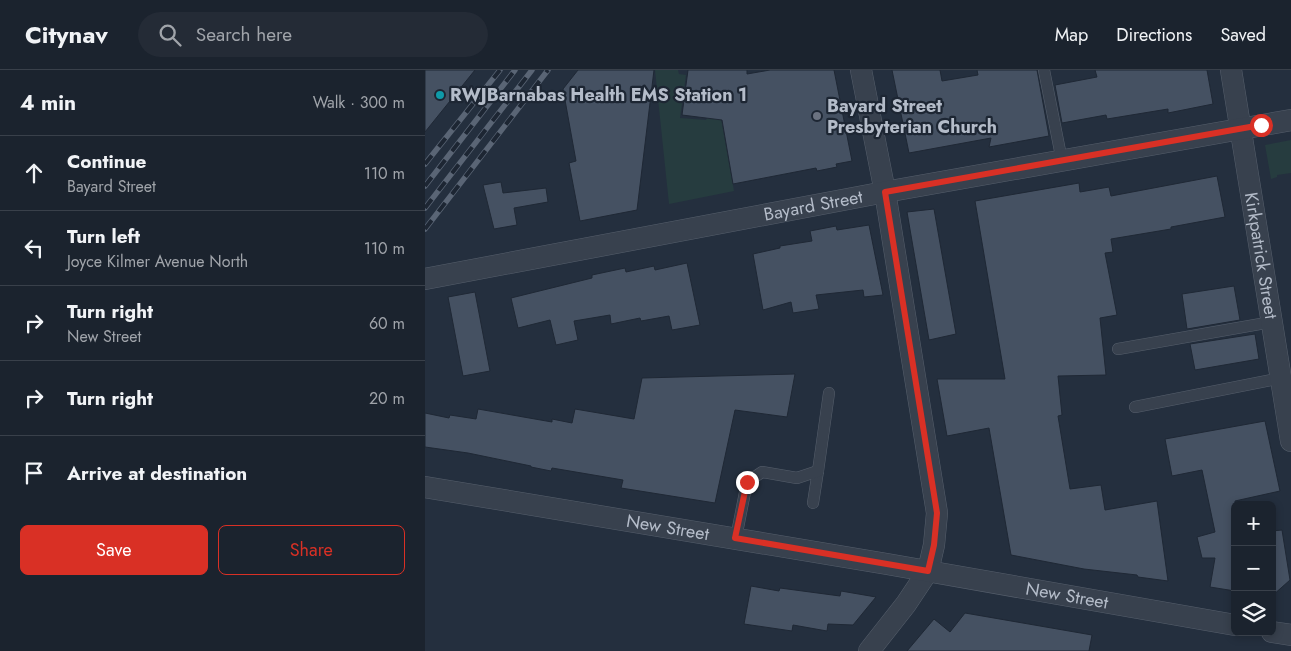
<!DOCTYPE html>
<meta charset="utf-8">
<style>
body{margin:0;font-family:Jost,sans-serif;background:#242b36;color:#f1f3f6}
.controls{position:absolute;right:15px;bottom:15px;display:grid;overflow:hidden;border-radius:8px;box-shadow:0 2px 8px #0003}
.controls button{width:45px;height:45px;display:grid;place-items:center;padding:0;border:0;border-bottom:1px solid #39404a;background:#1b232e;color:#f1f3f6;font:25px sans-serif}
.stop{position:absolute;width:15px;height:15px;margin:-11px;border:4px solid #d93025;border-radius:50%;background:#fff}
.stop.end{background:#d93025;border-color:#fff;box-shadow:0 1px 5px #0008}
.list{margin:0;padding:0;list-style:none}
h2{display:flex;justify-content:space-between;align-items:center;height:65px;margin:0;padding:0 20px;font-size:21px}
h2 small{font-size:16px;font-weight:400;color:#a0a4aa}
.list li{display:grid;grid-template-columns:32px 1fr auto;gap:15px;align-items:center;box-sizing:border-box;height:75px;padding:0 20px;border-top:1px solid #39404a}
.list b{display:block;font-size:19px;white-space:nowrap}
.list p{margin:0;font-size:16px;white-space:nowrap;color:#a0a4aa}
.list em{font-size:16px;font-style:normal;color:#a0a4aa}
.actions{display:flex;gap:10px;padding:15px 20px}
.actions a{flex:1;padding:11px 0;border:1px solid #d93025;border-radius:8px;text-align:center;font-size:18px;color:#d93025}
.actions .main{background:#d93025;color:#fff}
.icon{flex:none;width:28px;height:28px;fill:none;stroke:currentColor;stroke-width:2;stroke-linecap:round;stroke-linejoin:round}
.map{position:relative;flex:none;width:866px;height:581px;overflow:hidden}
header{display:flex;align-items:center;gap:30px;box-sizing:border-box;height:70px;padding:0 25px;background:#1b232e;border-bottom:1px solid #39404a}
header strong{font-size:24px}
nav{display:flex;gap:28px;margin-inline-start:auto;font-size:18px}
.search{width:350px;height:45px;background:#242b36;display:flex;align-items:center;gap:12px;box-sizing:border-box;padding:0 18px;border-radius:28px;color:#a0a4aa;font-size:19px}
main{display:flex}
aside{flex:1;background:#1b232e}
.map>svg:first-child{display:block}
.green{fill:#263c3f}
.building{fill:#455162;stroke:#1f2835}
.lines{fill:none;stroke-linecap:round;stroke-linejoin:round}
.service-casing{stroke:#565f6c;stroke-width:12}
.minor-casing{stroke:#565f6c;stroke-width:22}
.service{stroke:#38414e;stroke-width:11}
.minor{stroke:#38414e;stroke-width:21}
.rail-casing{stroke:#5a6575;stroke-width:5.5}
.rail{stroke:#1d2633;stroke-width:4;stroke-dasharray:11;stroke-linecap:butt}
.route{stroke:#d93025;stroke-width:6}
.culture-dot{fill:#0f9aa8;stroke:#1d2633;stroke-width:2}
.worship-dot{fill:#6b7280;stroke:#1d2633;stroke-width:2}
.labels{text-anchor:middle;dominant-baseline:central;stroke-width:4.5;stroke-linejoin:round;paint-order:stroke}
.poi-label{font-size:18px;font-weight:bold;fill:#b4bcc9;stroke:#1d2633;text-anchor:start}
.street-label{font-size:18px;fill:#b4bcc9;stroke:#1d2633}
</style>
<header>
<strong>Citynav</strong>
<div class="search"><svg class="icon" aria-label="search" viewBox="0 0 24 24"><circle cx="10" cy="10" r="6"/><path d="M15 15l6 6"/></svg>Search here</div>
<nav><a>Map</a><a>Directions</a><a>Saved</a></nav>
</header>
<main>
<aside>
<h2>4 min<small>Walk · 300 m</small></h2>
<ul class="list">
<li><svg class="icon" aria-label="ahead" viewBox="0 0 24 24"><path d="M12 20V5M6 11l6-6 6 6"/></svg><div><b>Continue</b><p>Bayard Street</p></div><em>110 m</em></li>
<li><svg class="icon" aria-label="left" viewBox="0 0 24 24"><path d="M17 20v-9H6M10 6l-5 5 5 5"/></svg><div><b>Turn left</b><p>Joyce Kilmer Avenue North</p></div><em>110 m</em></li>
<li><svg class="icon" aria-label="right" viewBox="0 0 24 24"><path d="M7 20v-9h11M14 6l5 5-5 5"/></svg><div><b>Turn right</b><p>New Street</p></div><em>60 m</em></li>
<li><svg class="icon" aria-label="right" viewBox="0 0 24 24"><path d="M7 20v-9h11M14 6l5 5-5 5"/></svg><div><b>Turn right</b></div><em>20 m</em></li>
<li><svg class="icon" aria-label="arrive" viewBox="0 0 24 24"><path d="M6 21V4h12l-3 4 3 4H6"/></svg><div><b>Arrive at destination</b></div></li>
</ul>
<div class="actions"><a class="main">Save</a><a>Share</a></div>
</aside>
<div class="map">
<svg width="866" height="581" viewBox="0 0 866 581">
<rect width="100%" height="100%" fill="#242f3e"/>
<g class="green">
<path d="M 230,0 L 253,0 L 254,4 L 261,5 L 255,48 L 281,50 L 284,44 L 295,43 L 309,121 L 244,134 Z"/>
<path d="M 866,70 L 866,103 L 852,105 L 852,107 L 846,109 L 840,75 Z"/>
</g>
<g class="building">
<path d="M 0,0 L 50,0 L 0,62 Z"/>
<path d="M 153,0 L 229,0 L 212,140 L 155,151 L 144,93 L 151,91 L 138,19 Z"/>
<path d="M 263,0 L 322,0 L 322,4 L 345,0 L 409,0 L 427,91 L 411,94 L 412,97 L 392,101 L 391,98 L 308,114 L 297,50 L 257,45 Z"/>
<path d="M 467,0 L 515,0 L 517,11 L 553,5 L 552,0 L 612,0 L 624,66 L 564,77 L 566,68 L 484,83 Z"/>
<path d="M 670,0 L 782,0 L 788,34 L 743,43 L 743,39 L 682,49 L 681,45 L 637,53 L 630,15 L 672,7 Z"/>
<path d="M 792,106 L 800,147 L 746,157 L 746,159 L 686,169 L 688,182 L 680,183 L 692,245 L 675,248 L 681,305 L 633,306 L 637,345 L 633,346 L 645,419 L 676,415 L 680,440 L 732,431 L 743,511 L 713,507 L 712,505 L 659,499 L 586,485 L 564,358 L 522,366 L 512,309 L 580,309 L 550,131 L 654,113 L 655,122 L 684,117 L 686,126 Z"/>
<path d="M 76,112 L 78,123 L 121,118 L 123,132 L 89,138 L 92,155 L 69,159 L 58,115 Z"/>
<path d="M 509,139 L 531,264 L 504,270 L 482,142 Z"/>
<path d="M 444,155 L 458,225 L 439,227 L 438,220 L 391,225 L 394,239 L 368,243 L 366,232 L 338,240 L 328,184 L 355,178 L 355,176 L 387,171 L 385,161 L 411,156 L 412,160 Z"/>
<path d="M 262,193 L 275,255 L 247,260 L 244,246 L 216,251 L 215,248 L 186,254 L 185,245 L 149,251 L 153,270 L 131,275 L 125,250 L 93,258 L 86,228 L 167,208 L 167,205 L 200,198 L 201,202 L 229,196 L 230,200 Z"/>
<path d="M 809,216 L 815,250 L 762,259 L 757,224 Z"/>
<path d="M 50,222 L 65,301 L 38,306 L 23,227 Z"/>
<path d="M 830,264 L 834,289 L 770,300 L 765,274 Z"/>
<path d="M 370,304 L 362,347 L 310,340 L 290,433 L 196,418 L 198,410 L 127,398 L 126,401 L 106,397 L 106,396 L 43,383 L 0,377 L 0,343 L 24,348 L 25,345 L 51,349 L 53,339 L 127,352 L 127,349 L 147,353 L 150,339 L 209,349 L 217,308 Z"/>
<path d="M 840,351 L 855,421 L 810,431 L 810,521 L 785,517 L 790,488 L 777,488 L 772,467 L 790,462 L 777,400 L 747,406 L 740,369 Z"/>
<path d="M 857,460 L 865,510 L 847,526 L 847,461 Z"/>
<path d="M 326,516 L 354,521 L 355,518 L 415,526 L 416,521 L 451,527 L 428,555 L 403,554 L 402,561 L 368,555 L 367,561 L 319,554 Z"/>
<path d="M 540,543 L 667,565 L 664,581 L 482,581 L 509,549 L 525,562 Z"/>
</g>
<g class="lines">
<defs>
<g id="service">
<path d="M 619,0 L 637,91"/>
<path d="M 693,279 L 847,252"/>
<path d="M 710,337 L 856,308"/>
<path d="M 388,433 L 393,401"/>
<path d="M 311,468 L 322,412 L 337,402 L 372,408 L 393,401 L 404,323"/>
</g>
<g id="minor">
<path d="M 436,0 L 460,122 L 512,443 L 509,475 L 503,501 L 481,534 L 444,581"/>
<path id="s1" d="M 806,0 L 866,371"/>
<path id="s2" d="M 0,209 L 460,122 L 866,50"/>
<path id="s3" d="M 0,417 L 462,494 L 810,555"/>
<path d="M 847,562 L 866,565"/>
</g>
</defs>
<use href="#service" class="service-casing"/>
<use href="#minor" class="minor-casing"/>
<use href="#service" class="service"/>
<use href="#minor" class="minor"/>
<defs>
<g id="rail">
<path d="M 0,94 L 75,0"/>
<path d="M 0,116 L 90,0"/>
<path d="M 0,138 L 107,0"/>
<path d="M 0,159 L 123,0"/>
</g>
</defs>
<use href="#rail" class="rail-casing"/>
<use href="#rail" class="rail"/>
</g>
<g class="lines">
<path class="route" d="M 322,412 L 310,468 L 503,501 L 509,475 L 512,443 L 460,122 L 836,55"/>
</g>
<circle class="culture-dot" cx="15" cy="25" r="5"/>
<circle class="worship-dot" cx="392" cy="46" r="5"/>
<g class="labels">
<g class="poi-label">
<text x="25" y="25">RWJBarnabas Health EMS Station 1</text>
<text x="402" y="36">Bayard Street<tspan x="402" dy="21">Presbyterian Church</tspan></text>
</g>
<g class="street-label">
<text stroke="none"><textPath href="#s2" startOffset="395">Bayard Street</textPath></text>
<text stroke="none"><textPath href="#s1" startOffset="188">Kirkpatrick Street</textPath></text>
<text stroke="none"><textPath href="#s3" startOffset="246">New Street</textPath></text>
<text stroke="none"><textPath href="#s3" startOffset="651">New Street</textPath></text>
</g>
</g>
</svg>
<div class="controls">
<button>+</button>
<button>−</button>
<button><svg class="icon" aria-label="layers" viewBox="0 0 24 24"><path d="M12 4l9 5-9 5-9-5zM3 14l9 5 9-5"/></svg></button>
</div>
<div class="stop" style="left:836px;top:55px"></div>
<div class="stop end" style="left:322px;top:412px"></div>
</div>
</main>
